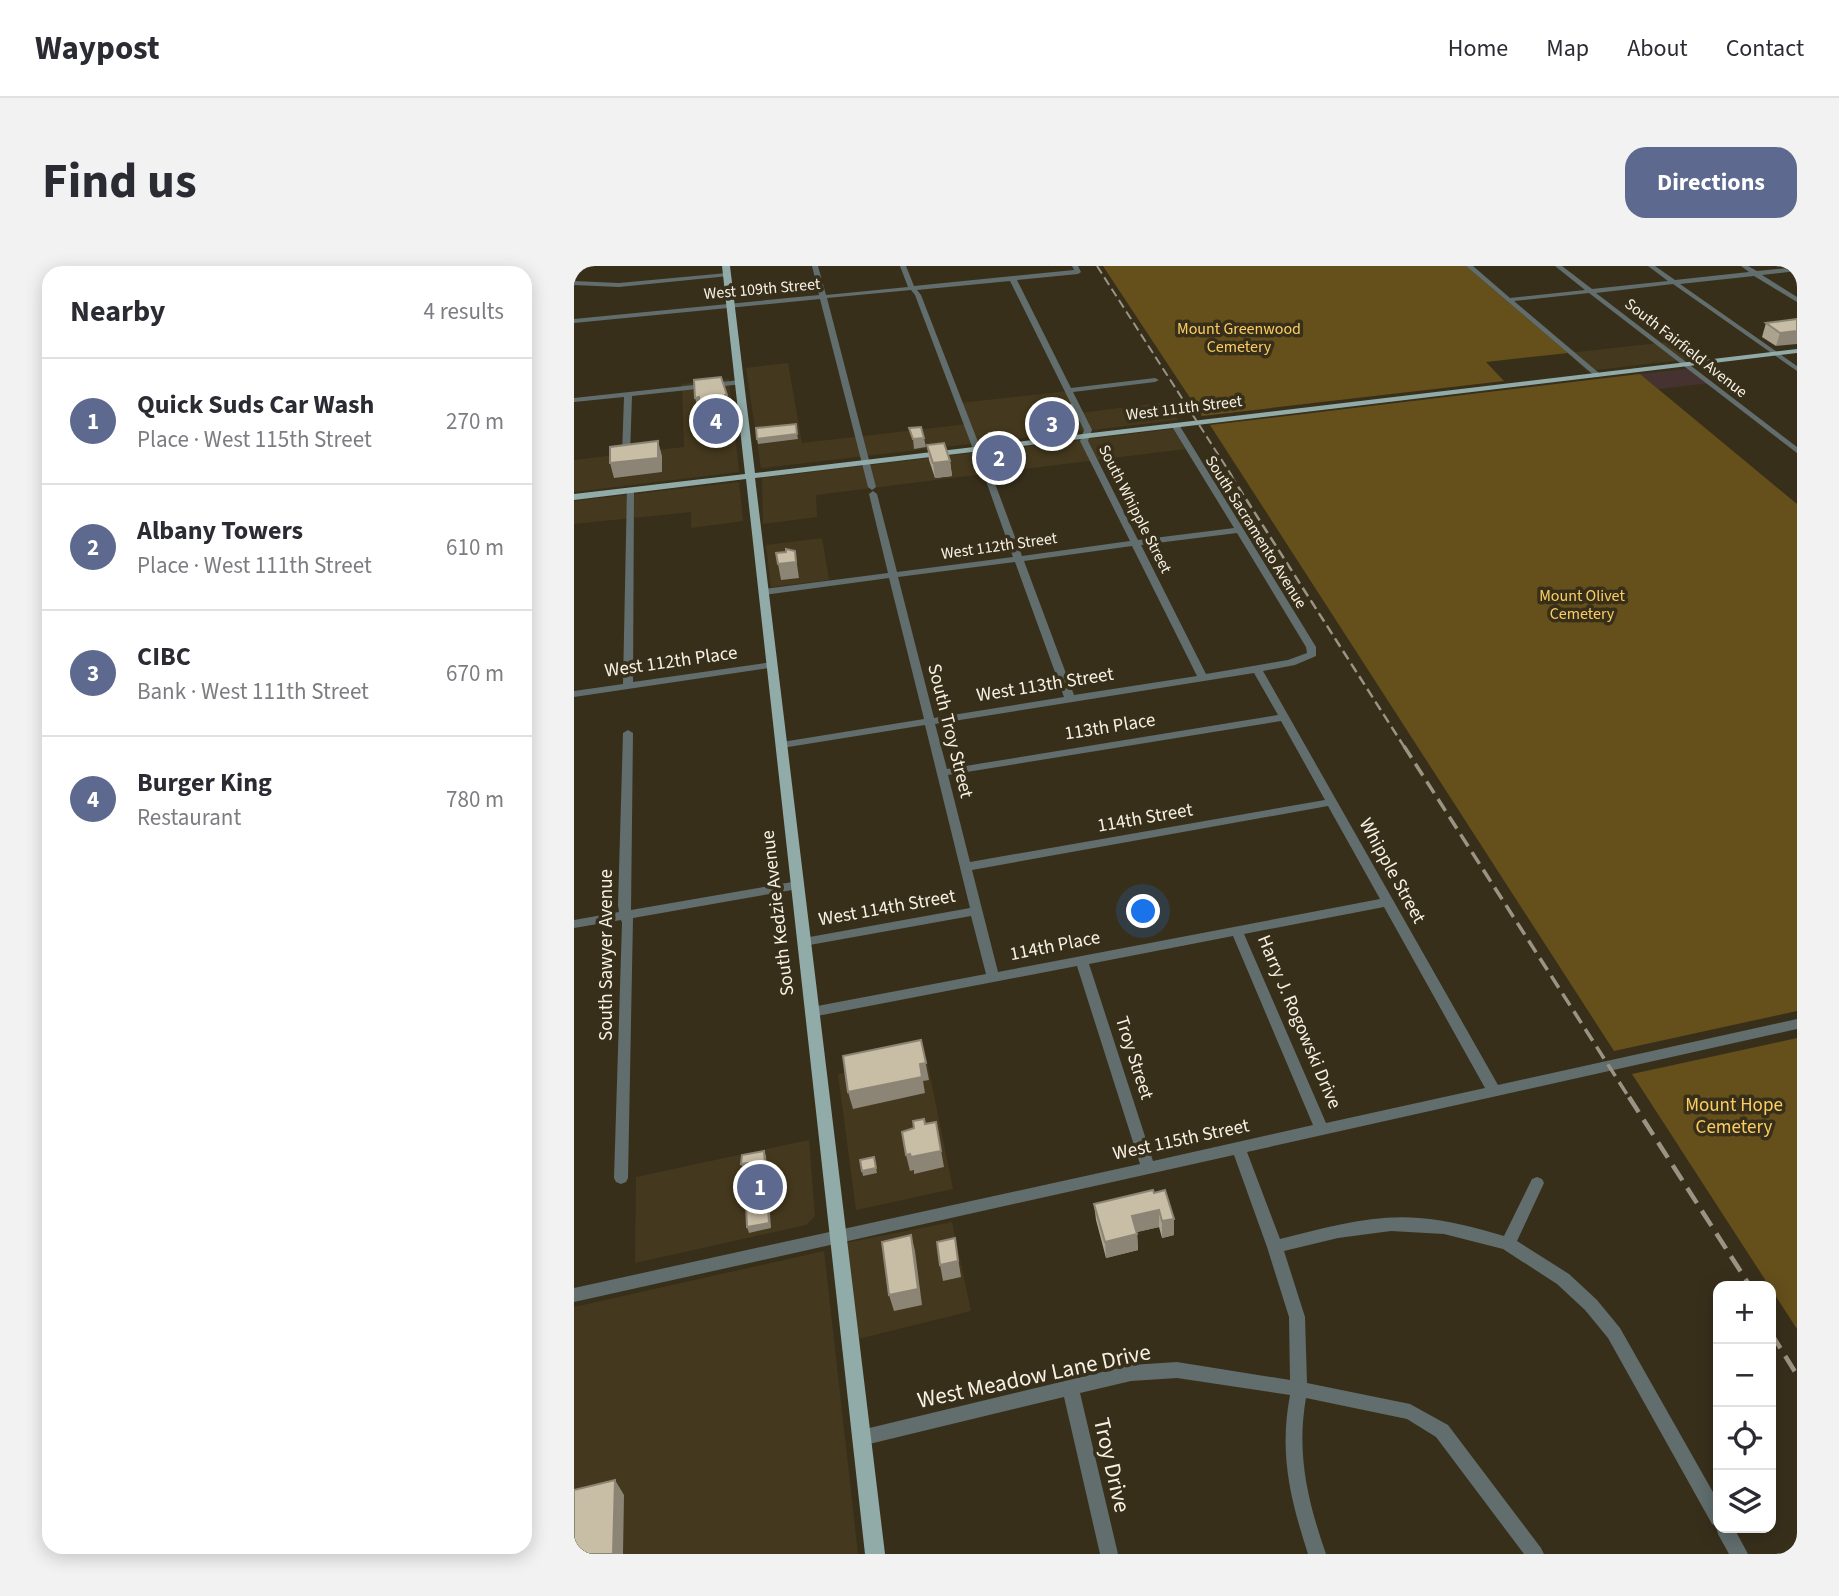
<!DOCTYPE html>
<meta charset="utf-8">
<style>
body{margin:0;font-family:"Source Sans 3",sans-serif;background:#f2f2f3;color:#2b2b33}
.controls{position:absolute;right:21px;bottom:21px;display:grid;overflow:hidden;border-radius:14px;box-shadow:0 4px 18px #0003}
.controls button{width:63px;height:63px;display:grid;place-items:center;padding:0;border:0;border-bottom:2px solid #e1e1e2;background:#fff;color:#2b2b33;font:35px sans-serif}
.you{position:absolute;left:570px;top:646px;width:24px;height:24px;margin:-18px;border:5px solid #fff;border-radius:50%;background:#1a73e8;box-shadow:0 0 0 10px #1a73e833}
.badge{display:grid;place-items:center;width:46px;height:46px;border-radius:50%;background:#5d698e;color:#fff;font-size:23px;font-weight:700}
.pin{position:absolute;translate:-50% -50%;border:4px solid #fff;box-shadow:0 2px 7px #0006}
.list{margin:0;padding:0;list-style:none}
h2{display:flex;justify-content:space-between;align-items:center;height:91px;margin:0;padding:0 28px;font-size:30px}
h2 small{font-size:23px;font-weight:400;color:#7c7c81}
.list li{display:grid;grid-template-columns:46px 1fr auto;gap:21px;align-items:center;box-sizing:border-box;height:126px;padding:0 28px;border-top:2px solid #e1e1e2}
.list b{display:block;font-size:26px;white-space:nowrap}
.list p{margin:0;font-size:23px;white-space:nowrap;color:#7c7c81}
.list em{font-size:23px;font-style:normal;color:#7c7c81}
.icon{flex:none;width:38px;height:38px;fill:none;stroke:currentColor;stroke-width:2;stroke-linecap:round;stroke-linejoin:round}
.map{position:relative;flex:none;width:1223px;height:1288px;overflow:hidden;border-radius:21px}
header{display:flex;align-items:center;gap:42px;box-sizing:border-box;height:98px;padding:0 35px;background:#fff;border-bottom:2px solid #e1e1e2}
header strong{font-size:33px}
nav{display:flex;gap:38px;margin-inline-start:auto;font-size:24px}
.intro{display:flex;align-items:center;justify-content:space-between;box-sizing:border-box;height:168px;padding:0 42px}
h1{margin:0;font-size:49px}
.button{padding:18px 32px;border-radius:21px;background:#5d698e;color:#fff;font-size:24px;font-weight:700}
main{display:flex;gap:42px;padding:0 42px}
aside{flex:1;background:#fff;border-radius:21px;box-shadow:0 4px 18px #0003}
.map>svg:first-child{display:block}
.built{fill:#44391e}
.industrial{fill:#463231}
.green{fill:#65501b}
.lines{fill:none;stroke-linecap:round;stroke-linejoin:round}
.minor{fill:#616e6d;fill-rule:evenodd}
.major{fill:#91aba9;fill-rule:evenodd}
.rail-far3{stroke:#9b9484;stroke-width:2;stroke-dasharray:9 4.5;stroke-linecap:butt}
.rail-far2{stroke:#9b9484;stroke-width:2.5;stroke-dasharray:10 5;stroke-linecap:butt}
.rail-far1{stroke:#9b9484;stroke-width:3.5;stroke-dasharray:14 7;stroke-linecap:butt}
.rail{stroke:#9b9484;stroke-width:4.5;stroke-dasharray:18 9;stroke-linecap:butt}
.wall{fill:#aca38e}
.shaded-wall{fill:#8c8474}
.building{fill:#c8bda5;stroke:#8c8474;stroke-width:2}
.labels{text-anchor:middle;dominant-baseline:central;stroke-width:7;stroke-linejoin:round;paint-order:stroke}
.far-street-label{font-size:16px;fill:#f6f1e4;stroke:#382f1b}
.far-park-label{font-size:16px;fill:#fcce62;stroke:#382f1b}
.street-label{font-size:19px;fill:#f6f1e4;stroke:#382f1b}
.park-label{font-size:19px;fill:#fcce62;stroke:#382f1b}
.near-street-label{font-size:23px;fill:#f6f1e4;stroke:#382f1b}
</style>
<header>
<strong>Waypost</strong>
<nav><a>Home</a><a>Map</a><a>About</a><a>Contact</a></nav>
</header>
<div class="intro"><h1>Find us</h1><a class="button">Directions</a></div>
<main>
<aside>
<h2>Nearby<small>4 results</small></h2>
<ul class="list">
<li><span class="badge">1</span><div><b>Quick Suds Car Wash</b><p>Place · West 115th Street</p></div><em>270 m</em></li>
<li><span class="badge">2</span><div><b>Albany Towers</b><p>Place · West 111th Street</p></div><em>610 m</em></li>
<li><span class="badge">3</span><div><b>CIBC</b><p>Bank · West 111th Street</p></div><em>670 m</em></li>
<li><span class="badge">4</span><div><b>Burger King</b><p>Restaurant</p></div><em>780 m</em></li>
</ul>
</aside>
<div class="map">
<svg width="1223" height="1288" viewBox="0 0 1223 1288">
<rect width="100%" height="100%" fill="#382f1b"/>
<g class="built">
<path d="M 1103,75 L 1125,92 L 1013,105 L 994,87 Z"/>
<path d="M 214,97 L 228,177 L 394,158 L 386,137 L 495,125 L 506,147 L 593,136 L 604,154 L 187,202 L 172,102 Z"/>
<path d="M 155,113 L 165,206 L 0,226 L 0,194 L 110,181 L 108,118 Z"/>
<path d="M 599,163 L 611,183 L 242,229 L 243,251 L 189,258 L 188,212 Z"/>
<path d="M 165,216 L 169,255 L 117,262 L 117,246 L 0,258 L 0,235 Z"/>
<path d="M 248,272 L 255,314 L 197,321 L 192,279 Z"/>
<path d="M 352,790 L 379,923 L 282,944 L 264,808 Z"/>
<path d="M 235,874 L 241,950 L 232,959 L 61,997 L 62,911 Z"/>
<path d="M 378,956 L 397,1045 L 280,1074 L 271,977 Z"/>
<path d="M 250,985 L 284,1288 L 0,1288 L 0,1041 Z"/>
</g>
<path class="industrial" d="M 1119,102 L 1137,117 L 1084,123 L 1066,108 Z"/>
<g class="green">
<path d="M 529,0 L 892,0 L 994,87 L 912,96 L 930,115 L 628,150 Z"/>
<path d="M 1066,108 L 1223,238 L 1223,745 L 1040,785 L 636,159 Z"/>
<path d="M 1223,772 L 1223,1063 L 1058,808 Z"/>
</g>
<g class="lines">
<g class="minor">
<path d="M 238,0 L 244,0 L 252,29 L 334,21 L 326,0 L 332,0 L 340,20 L 500,4 L 498,0 L 504,0 L 507,6 L 504,8 L 443,14 L 497,122 L 581,112 L 585,114 L 581,116 L 499,126 L 518,164 L 514,175 L 564,274 L 660,262 L 597,159 L 604,157 L 742,381 L 742,390 L 721,399 L 689,405 L 924,819 L 1223,753 L 1223,763 L 673,886 L 706,973 C 751,962 798,948 845,952 C 874,954 902,962 930,970 L 958,913 L 963,911 L 968,913 L 970,917 L 943,975 L 995,1008 L 1023,1034 L 1046,1062 L 1144,1235 L 1144,1262 L 1160,1262 L 1174,1288 L 1155,1288 L 1144,1268 L 1142,1260 L 1138,1258 L 1034,1072 L 1011,1044 L 983,1018 L 929,983 L 870,968 L 817,965 L 764,972 L 710,985 L 731,1051 L 733,1117 L 836,1138 L 874,1159 L 967,1282 L 970,1288 L 950,1288 L 862,1171 L 833,1153 L 732,1132 C 722,1188 734,1236 752,1288 L 734,1288 C 716,1232 705,1188 716,1129 L 603,1112 L 557,1115 L 506,1127 L 544,1288 L 526,1288 L 490,1131 L 287,1180 L 281,1178 L 278,1172 L 281,1166 L 287,1164 L 557,1099 L 603,1096 L 716,1114 L 715,1051 L 693,981 L 660,889 L 0,1036 L 0,1022 L 566,898 L 503,700 L 238,751 L 233,749 L 231,746 L 233,743 L 238,741 L 412,708 L 397,650 L 230,680 L 226,679 L 224,676 L 230,672 L 396,642 L 351,459 L 208,482 L 203,479 L 208,476 L 350,453 L 315,312 L 190,329 L 185,326 L 190,323 L 314,307 L 295,228 L 299,225 L 303,228 L 323,306 L 439,291 L 411,212 L 415,210 L 419,212 L 448,290 L 556,275 L 506,175 L 510,164 L 436,15 L 343,24 L 347,29 L 416,207 L 412,209 L 408,207 L 341,29 L 337,24 L 253,32 L 302,221 L 298,224 L 294,221 L 246,33 L 0,57 L 0,53 L 245,29 ZM 663,267 L 732,381 L 733,387 L 714,394 L 632,408 L 567,279 ZM 558,280 L 623,410 L 500,429 L 450,295 ZM 441,296 L 490,431 L 360,452 L 324,311 ZM 680,407 L 704,449 L 373,503 L 361,458 ZM 707,455 L 751,534 L 396,596 L 374,509 ZM 754,540 L 806,633 L 424,706 L 398,604 ZM 810,641 L 911,822 L 752,857 L 670,668 ZM 659,670 L 739,859 L 579,895 L 515,698 Z"/>
<path d="M 892,0 L 899,0 L 936,32 L 1011,24 L 981,0 L 988,0 L 1018,23 L 1094,15 L 1074,0 L 1081,0 L 1101,14 L 1175,6 L 1167,0 L 1174,0 L 1183,5 L 1223,1 L 1223,5 L 1188,9 L 1223,31 L 1223,36 L 1180,10 L 1106,18 L 1223,100 L 1223,105 L 1099,18 L 1022,27 L 1223,181 L 1223,187 L 1015,27 L 940,35 L 1025,107 L 1025,111 L 1022,111 Z"/>
<path d="M 153,7 L 155,8 L 155,10 L 45,21 L 0,19 L 0,15 L 45,17 Z"/>
<path d="M 166,114 L 170,116 L 169,118 L 58,130 L 56,189 L 52,191 L 48,189 L 50,131 L 0,136 L 0,132 Z"/>
<path d="M 53,222 L 60,224 L 59,416 L 198,396 L 203,399 L 202,401 L 0,431 L 0,425 L 49,418 Z"/>
<path d="M 54,464 L 59,467 L 57,644 L 224,615 L 230,619 L 224,623 L 59,652 L 54,912 L 52,916 L 47,918 L 42,916 L 40,912 L 48,657 L 47,654 L 0,662 L 0,654 L 45,646 L 44,639 L 49,467 Z"/>
</g>
<path class="major" d="M 148,0 L 156,0 L 181,207 L 1223,83 L 1223,87 L 181,212 L 311,1288 L 291,1288 L 172,213 L 0,234 L 0,228 L 171,208 Z"/>
<path class="rail-far3" d="M 523,0 L 658,210"/>
<path class="rail-far2" d="M 656,208 L 831,482"/>
<path class="rail-far1" d="M 830,480 L 1056,833"/>
<g class="rail">
<path d="M 1055,831 L 1176,1020"/>
<path d="M 1197,1067 L 1223,1109"/>
</g>
</g>
<g class="wall">
<path d="M 1223,53 L 1202,80 L 1188,71 L 1192,57 Z"/>
<path d="M 470,142 L 500,157 L 474,165 L 471,157 Z"/>
<path d="M 415,167 L 433,199 L 422,200 L 417,186 Z"/>
<path d="M 353,179 L 376,195 L 378,210 L 361,212 L 355,194 Z"/>
<path d="M 580,927 L 600,953 L 600,969 L 588,972 L 585,961 L 563,966 L 564,984 L 532,992 L 522,954 L 520,938 Z"/>
</g>
<g class="shaded-wall">
<path d="M 1223,65 L 1223,78 L 1202,80 L 1206,67 Z"/>
<path d="M 151,129 L 153,129 L 156,141 L 153,141 L 155,158 L 133,161 L 133,157 L 130,158 L 127,146 Z"/>
<path d="M 125,131 L 128,143 L 124,143 L 121,132 Z"/>
<path d="M 499,142 L 500,157 L 474,165 L 473,151 Z"/>
<path d="M 223,168 L 224,173 L 184,178 L 183,173 Z"/>
<path d="M 350,172 L 352,181 L 340,183 L 339,173 Z"/>
<path d="M 84,175 L 88,190 L 88,206 L 40,212 L 36,197 Z"/>
<path d="M 431,179 L 433,199 L 422,200 L 420,180 Z"/>
<path d="M 376,195 L 378,210 L 361,212 L 359,197 Z"/>
<path d="M 221,285 L 225,312 L 207,314 L 204,298 Z"/>
<path d="M 347,774 L 355,814 L 349,815 L 351,827 L 279,843 L 274,826 Z"/>
<path d="M 362,856 L 370,901 L 340,908 L 340,904 L 336,905 L 332,889 Z"/>
<path d="M 190,885 L 192,890 L 197,962 L 175,967 L 173,961 Z"/>
<path d="M 300,891 L 303,907 L 289,910 L 288,905 Z"/>
<path d="M 174,897 L 176,902 L 169,903 L 167,898 Z"/>
<path d="M 585,944 L 585,961 L 559,967 L 558,950 Z"/>
<path d="M 600,953 L 600,969 L 588,972 L 588,955 Z"/>
<path d="M 563,968 L 564,984 L 532,992 L 531,976 Z"/>
<path d="M 337,969 L 341,985 L 348,1039 L 320,1045 L 315,1029 Z"/>
<path d="M 381,972 L 387,1011 L 369,1015 L 366,999 Z"/>
<path d="M 41,1214 L 50,1229 L 49,1288 L 39,1288 Z"/>
</g>
<g class="building">
<path d="M 1223,53 L 1223,65 L 1206,67 L 1192,57 Z"/>
<path d="M 147,111 L 153,129 L 151,129 L 152,146 L 130,149 L 130,145 L 127,146 L 125,131 L 121,132 L 120,114 Z"/>
<path d="M 498,139 L 499,142 L 473,151 L 470,142 Z"/>
<path d="M 222,158 L 223,168 L 183,173 L 182,162 Z"/>
<path d="M 347,161 L 350,172 L 339,173 L 335,162 Z"/>
<path d="M 425,166 L 431,179 L 420,180 L 415,167 Z"/>
<path d="M 84,175 L 84,192 L 36,197 L 36,181 Z"/>
<path d="M 370,177 L 376,195 L 359,197 L 353,179 Z"/>
<path d="M 212,283 L 221,285 L 222,296 L 204,298 L 202,287 L 212,286 Z"/>
<path d="M 347,774 L 352,797 L 346,798 L 348,811 L 274,826 L 269,790 Z"/>
<path d="M 350,853 L 351,858 L 362,856 L 367,885 L 337,891 L 336,888 L 332,889 L 328,866 L 340,862 L 339,855 Z"/>
<path d="M 190,885 L 195,957 L 173,961 L 172,937 L 177,931 L 174,897 L 167,898 L 168,889 Z"/>
<path d="M 300,891 L 302,902 L 288,905 L 286,894 Z"/>
<path d="M 579,924 L 580,927 L 591,924 L 600,953 L 588,955 L 585,944 L 558,950 L 563,968 L 531,976 L 520,938 Z"/>
<path d="M 337,969 L 344,1023 L 315,1029 L 308,976 Z"/>
<path d="M 381,972 L 384,995 L 366,999 L 363,976 Z"/>
<path d="M 41,1214 L 39,1288 L 0,1288 L 0,1224 Z"/>
</g>
<g class="labels">
<g class="far-street-label">
<text transform="translate(188 23) rotate(-5)">West 109th Street</text>
<text transform="translate(1112 82) rotate(38)">South Fairfield Avenue</text>
<text transform="translate(610 142) rotate(-7)">West 111th Street</text>
<text transform="translate(561 243) rotate(63)">South Whipple Street</text>
<text transform="translate(682 266) rotate(58)">South Sacramento Avenue</text>
<text transform="translate(425 280) rotate(-8)">West 112th Street</text>
</g>
<g class="far-park-label">
<text x="665" y="63">Mount Greenwood<tspan x="665" dy="18">Cemetery</tspan></text>
<text x="1008" y="330">Mount Olivet<tspan x="1008" dy="18">Cemetery</tspan></text>
</g>
<g class="street-label">
<text transform="translate(97 396) rotate(-8)">West 112th Place</text>
<text transform="translate(471 419) rotate(-9)">West 113th Street</text>
<text transform="translate(536 461) rotate(-9)">113th Place</text>
<text transform="translate(376 465) rotate(76)">South Troy Street</text>
<text transform="translate(571 552) rotate(-10)">114th Street</text>
<text transform="translate(818 605) rotate(61)">Whipple Street</text>
<text transform="translate(313 642) rotate(-10)">West 114th Street</text>
<text transform="translate(204 647) rotate(-97)">South Kedzie Avenue</text>
<text transform="translate(481 680) rotate(-11)">114th Place</text>
<text transform="translate(32 689) rotate(-90)">South Sawyer Avenue</text>
<text transform="translate(725 756) rotate(67)">Harry J. Rogowski Drive</text>
<text transform="translate(560 792) rotate(72)">Troy Street</text>
<text transform="translate(607 874) rotate(-12)">West 115th Street</text>
</g>
<g class="park-label">
<text x="1160" y="839">Mount Hope<tspan x="1160" dy="22">Cemetery</tspan></text>
</g>
<g class="near-street-label">
<text transform="translate(460 1110) rotate(-12)">West Meadow Lane Drive</text>
<text transform="translate(538 1199) rotate(77)">Troy Drive</text>
</g>
</g>
</svg>
<div class="controls">
<button>+</button>
<button>−</button>
<button><svg class="icon" aria-label="locate" viewBox="0 0 24 24"><circle cx="12" cy="12" r="6"/><path d="M12 2v4M12 18v4M2 12h4M18 12h4"/></svg></button>
<button><svg class="icon" aria-label="layers" viewBox="0 0 24 24"><path d="M12 4l9 5-9 5-9-5zM3 14l9 5 9-5"/></svg></button>
</div>
<div class="you"></div>
<div class="pin badge" style="left:186px;top:921px">1</div>
<div class="pin badge" style="left:425px;top:192px">2</div>
<div class="pin badge" style="left:478px;top:158px">3</div>
<div class="pin badge" style="left:142px;top:155px">4</div>
</div>
</main>
